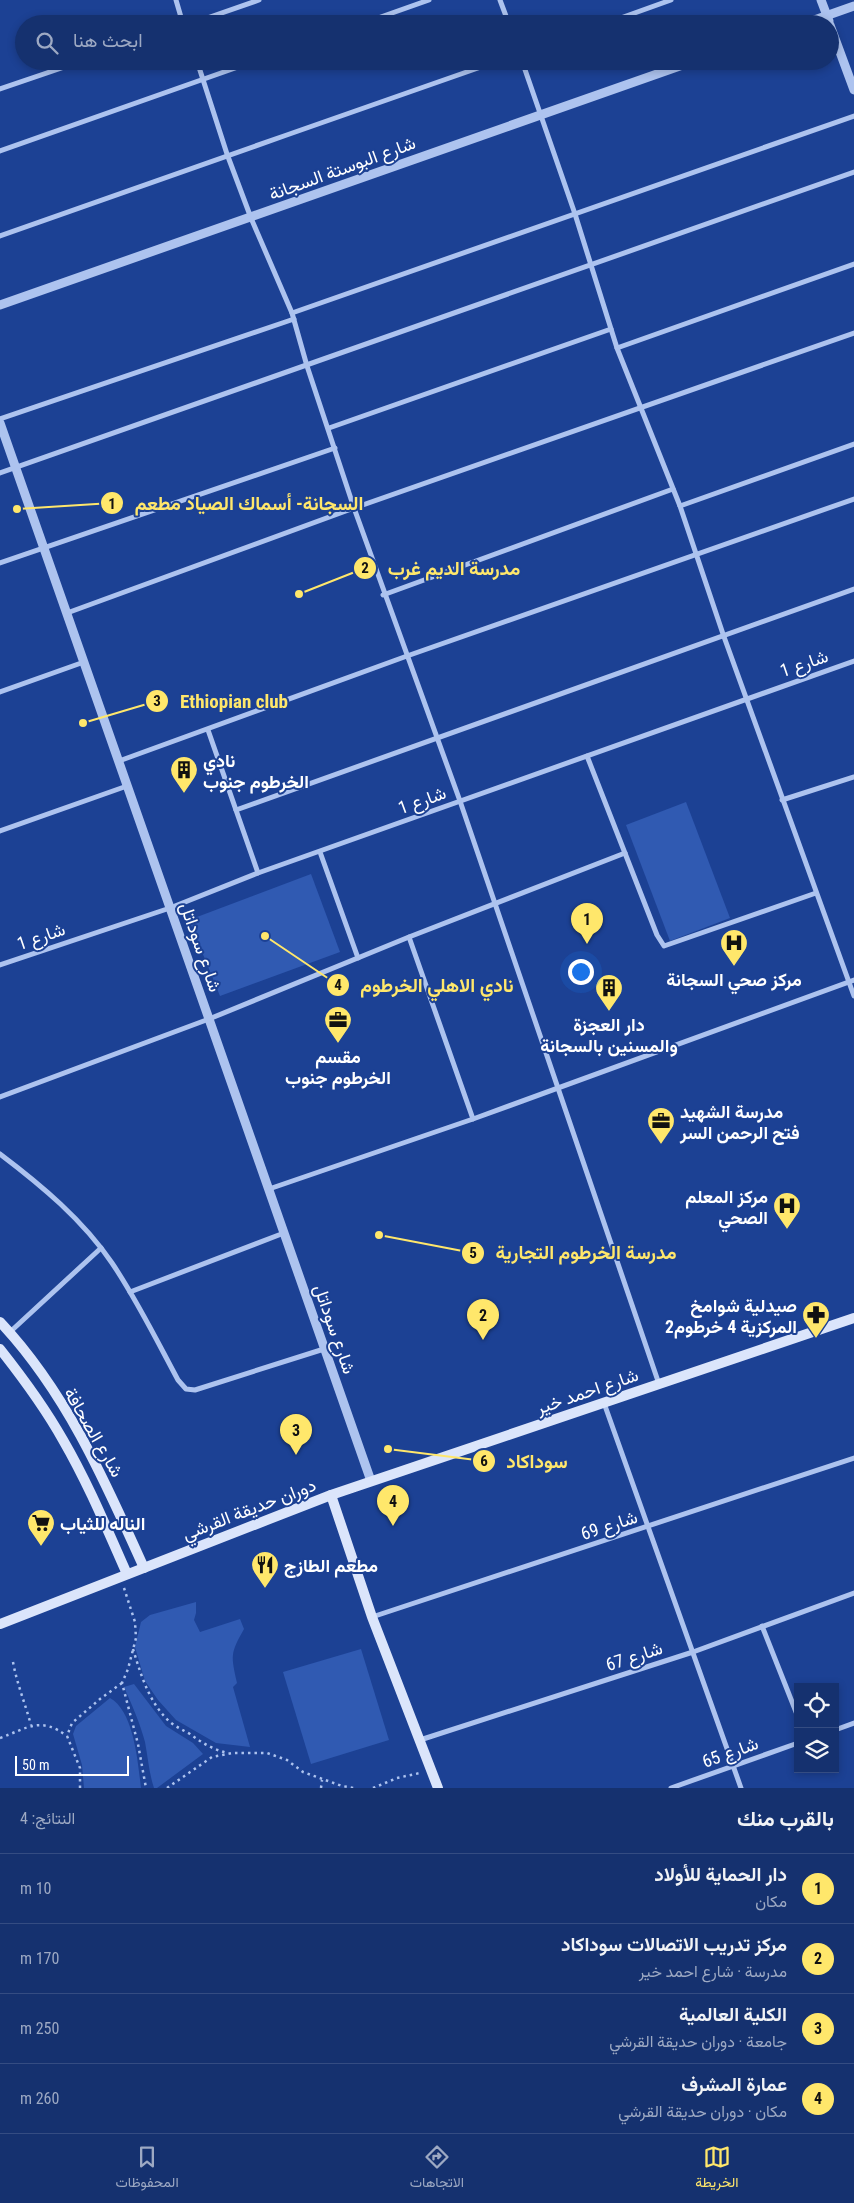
<!DOCTYPE html>
<html lang="ar">
<meta charset="utf-8">
<style>
body{margin:0;font-family:"Roboto Condensed",Vazirmatn,sans-serif;background:#223d77;color:#f1f3f6;direction:rtl}
.controls{position:absolute;right:15px;bottom:15px;display:grid;overflow:hidden;border-radius:0px;box-shadow:0 2px 8px #0003}
.controls button{width:45px;height:45px;display:grid;place-items:center;padding:0;border:0;border-bottom:1px solid #344c82;background:#15316f;color:#f1f3f6;font:25px sans-serif}
.scale{position:absolute;left:15px;bottom:12px;width:114px;box-sizing:border-box;padding-left:5px;border:2px solid #fff;border-top:0;font-size:14px;line-height:18px;white-space:nowrap;color:#fff;-webkit-text-stroke:4px #1c4194;paint-order:stroke}
.you{position:absolute;left:580px;top:971px;width:18px;height:18px;margin:-12px;border:4px solid #fff;border-radius:50%;background:#1a73e8;box-shadow:0 0 0 8px #1a73e833}
.badge{display:grid;place-items:center;width:32px;height:32px;border-radius:50%;background:#ffe76b;color:#111;font-size:16px;font-weight:700}
.pin{position:absolute;translate:-50% -41px;filter:drop-shadow(0 1px 2px #0008)}
.pin::after{content:'';position:absolute;top:26px;width:18px;height:15px;background:inherit;clip-path:polygon(0 0,100% 0,50% 100%)}
.list{margin:0;padding:0;list-style:none}
h2{display:flex;justify-content:space-between;align-items:center;height:65px;margin:0;padding:0 20px;font-size:21px}
h2 small{font-size:16px;font-weight:400;color:#9da9c3}
.list li{display:grid;grid-template-columns:32px 1fr auto;gap:15px;align-items:center;box-sizing:border-box;height:70px;padding:0 20px;border-top:1px solid #344c82}
.list b{display:block;font-size:19px;white-space:nowrap}
.list p{margin:0;font-size:16px;white-space:nowrap;color:#9da9c3}
.list em{font-size:16px;font-style:normal;color:#9da9c3}
.icon{flex:none;width:28px;height:28px;fill:none;stroke:currentColor;stroke-width:2;stroke-linecap:round;stroke-linejoin:round}
.map{position:relative;flex:none;width:854px;height:1788px;overflow:hidden;direction:ltr}
.search{position:absolute;background:#15316f;box-shadow:0 2px 8px #0003;left:15px;right:15px;top:15px;height:55px;display:flex;align-items:center;gap:12px;box-sizing:border-box;padding:0 18px;border-radius:28px;color:#9da9c3;font-size:19px}
.sheet{height:345px;background:#15316f}
nav{display:flex;justify-content:space-around;align-items:center;box-sizing:border-box;height:70px;border-top:1px solid #344c82;background:#15316f;font-size:14px;color:#9da9c3}
nav a{display:grid;justify-items:center;gap:2px}
nav .on{color:#ffe76b}
.map>svg:first-child{display:block}
.green{fill:#305ab2}
.lines{fill:none;stroke-linecap:round;stroke-linejoin:round}
.path{stroke:#adc3ef;stroke-width:2.5;stroke-dasharray:2.5 4;stroke-linecap:butt}
.minor{stroke:#adc3ef;stroke-width:5}
.tertiary{stroke:#adc3ef;stroke-width:9}
.secondary{stroke:#dbe5fb;stroke-width:10}
.labels{text-anchor:middle;dominant-baseline:central;stroke-width:4;stroke-linejoin:round;paint-order:stroke}
.street-label{font-size:18px;fill:#fff;stroke:#1c4194}
.poi-label{font-size:18px;font-weight:bold;fill:#fff;stroke:#1c4194;text-anchor:start}
.leader{fill:none;stroke:#ffe76b;stroke-width:2}
.callout-dot{fill:#ffe76b;stroke:#1c4194;stroke-width:2}
.mark-label{font-size:15px;text-anchor:middle;font-weight:bold;fill:#111}
.callout-label{font-size:19px;text-anchor:middle;font-weight:bold;fill:#ffe76b;stroke:#1c4194;stroke-width:4;stroke-linejoin:round;paint-order:stroke}
</style>
<div class="map">
<svg width="854" height="1788" viewBox="0 0 854 1788">
<rect width="100%" height="100%" fill="#1c4194"/>
<g class="green">
<path d="M 686,802 L 730,918 L 670,941 L 626,825 Z"/>
<path d="M 311,874 L 340,952 L 220,996 L 189,920 Z"/>
<path d="M 196,1602 L 196,1613 L 194,1620 L 200,1632 L 240,1619 L 244,1629 C 230,1654 231,1655 237,1683 L 233,1687 L 250,1747 L 216,1743 L 176,1720 L 158,1700 L 145,1681 L 135,1647 L 141,1622 L 150,1615 Z"/>
<path d="M 361,1649 L 389,1740 L 311,1764 L 283,1672 Z"/>
<path d="M 134,1684 L 166,1726 L 193,1743 L 203,1754 L 157,1788 L 154,1788 C 149,1773 148,1758 145,1742 C 140,1723 132,1705 124,1687 Z"/>
<path d="M 110,1698 C 134,1711 138,1763 141,1788 L 84,1788 L 82,1765 L 73,1734 L 76,1726 Z"/>
</g>
<g class="lines">
<g class="path">
<path d="M 124,1588 L 135,1622 L 136,1638 L 128,1669 L 122,1683 L 138,1744 L 146,1788"/>
<path d="M 133,1649 C 141,1675 149,1703 170,1722 C 176,1727 183,1730 190,1734 C 202,1743 214,1750 228,1753"/>
<path d="M 13,1662 C 17,1684 25,1703 31,1725"/>
<path d="M 0,1738 C 28,1728 40,1716 67,1736"/>
<path d="M 80,1788 L 80,1768 L 67,1736 L 72,1723 L 100,1699 L 122,1683"/>
<path d="M 167,1788 L 212,1757 L 232,1753 L 267,1753 L 287,1760 L 303,1772 L 342,1786 L 354,1788"/>
<path d="M 321,1788 L 322,1780"/>
<path d="M 373,1788 L 397,1778 L 420,1773"/>
</g>
<g class="minor">
<path d="M 176,0 L 183,24"/>
<path d="M 500,0 L 509,24"/>
<path d="M 190,24 L 259,0"/>
<path d="M 361,24 L 429,0"/>
<path d="M 604,24 L 671,0"/>
<path d="M 197,61 L 227,154 L 251,218 L 292,313 L 307,366 L 354,508 L 460,801 L 659,1384"/>
<path d="M 522,61 L 575,214 L 617,348 L 680,506 L 723,634 L 854,996"/>
<path d="M 0,89 L 82,61"/>
<path d="M 0,151 L 255,61"/>
<path d="M 0,236 C 166,176 332,120 498,61"/>
<path d="M 292,313 L 854,116"/>
<path d="M 617,348 L 854,264"/>
<path d="M 0,419 L 294,319"/>
<path d="M 329,428 L 611,329"/>
<path d="M 0,473 L 854,172"/>
<path d="M 680,506 L 854,444"/>
<path d="M 0,563 L 335,448"/>
<path d="M 383,595 L 673,489"/>
<path d="M 67,613 L 354,508 L 854,333"/>
<path d="M 0,692 L 84,662"/>
<path d="M 208,730 L 258,873"/>
<path d="M 587,756 L 657,935 L 664,946 L 816,893"/>
<path d="M 119,761 L 407,656 L 854,499"/>
<path d="M 782,800 L 854,777"/>
<path d="M 236,810 L 854,589"/>
<path d="M 0,831 L 127,786"/>
<path d="M 320,852 L 358,958"/>
<path d="M 409,937 L 473,1119"/>
<path d="M 0,965 L 170,908 L 258,873 L 854,661"/>
<path d="M 0,1097 L 209,1019 L 409,937 L 625,853"/>
<path d="M 0,1154 C 41,1185 83,1220 112,1263 C 137,1300 157,1341 178,1380 L 186,1389 L 195,1390 L 324,1349"/>
<path d="M 269,1189 L 473,1119 L 854,980"/>
<path d="M 130,1292 L 284,1233"/>
<path d="M 10,1332 L 101,1248"/>
<path d="M 604,1403 L 741,1788"/>
<path d="M 372,1617 L 854,1458"/>
<path d="M 762,1626 L 798,1717"/>
<path d="M 835,1730 L 854,1723"/>
<path d="M 420,1740 L 693,1652 L 854,1593"/>
<path d="M 671,1788 L 798,1743"/>
</g>
<g class="tertiary">
<path d="M 821,0 L 829,21"/>
<path d="M 803,24 L 854,6"/>
<path d="M 830,25 L 854,90"/>
<path d="M 0,305 L 694,61"/>
<path d="M 0,423 L 371,1481"/>
</g>
<g class="secondary">
<path d="M 0,1322 C 66,1392 105,1481 144,1568"/>
<path d="M 0,1349 C 23,1378 45,1408 63,1440 C 88,1483 107,1529 127,1574"/>
<path d="M 331,1495 L 854,1318"/>
<path d="M 0,1624 L 331,1495 L 372,1617 L 438,1788"/>
</g>
</g>
<defs>
<symbol id="building-pin" viewBox="-11 -11 22 30"><path d="M0 17L-7.5 6A9.5 9.5 0 1 1 7.5 6Z" fill="#ffe76b" stroke="#1c4194"/><path d="M-4-6H4V6H1V3H-1V6H-4ZM-2.5-4.3h1.7v1.8h-1.7ZM.8-4.3h1.7v1.8H.8ZM-2.5-1h1.7V.8h-1.7ZM.8-1h1.7V.8H.8Z" fill="#111"/></symbol>
<symbol id="hospital-pin" viewBox="-11 -11 22 30"><path d="M0 17L-7.5 6A9.5 9.5 0 1 1 7.5 6Z" fill="#ffe76b" stroke="#1c4194"/><path d="M-5-5h3v3.5h4V-5h3V5h-3V1.5h-4V5h-3Z" fill="#111"/></symbol>
<symbol id="office-pin" viewBox="-11 -11 22 30"><path d="M0 17L-7.5 6A9.5 9.5 0 1 1 7.5 6Z" fill="#ffe76b" stroke="#1c4194"/><path d="M-6-3h4V-5.5h4V-3h4V5H-6ZM-1-4.5V-3h2v-1.5ZM-6 0V1H6V0Z" fill="#111"/></symbol>
<symbol id="pharmacy-pin" viewBox="-11 -11 22 30"><path d="M0 17L-7.5 6A9.5 9.5 0 1 1 7.5 6Z" fill="#ffe76b" stroke="#1c4194"/><path d="M-2-6h4v4h4v4h-4v4h-4v-4h-4v-4h4Z" fill="#111"/></symbol>
<symbol id="supermarket-pin" viewBox="-11 -11 22 30"><path d="M0 17L-7.5 6A9.5 9.5 0 1 1 7.5 6Z" fill="#ffe76b" stroke="#1c4194"/><path d="M-6-5.5h2.5l.6 2H6L4.5 2H-2.5L-4.4-4H-6ZM-1.5 3.2a1.3 1.3 0 1 0 .1 0ZM3 3.2a1.3 1.3 0 1 0 .1 0Z" fill="#111"/></symbol>
<symbol id="restaurant-pin" viewBox="-11 -11 22 30"><path d="M0 17L-7.5 6A9.5 9.5 0 1 1 7.5 6Z" fill="#ffe76b" stroke="#1c4194"/><path d="M-5-6h1v4h1v-4h1v4h1v-4h1v5L-1.5 .5V6h-2V.5L-5-1ZM5-6V6H3V1.5H1.5Q1.5-4 5-6Z" fill="#111"/></symbol>
</defs>
<g fill-rule="evenodd">
<use href="#building-pin" x="168" y="754" width="32" height="43"/>
<use href="#hospital-pin" x="718" y="927" width="32" height="43"/>
<use href="#building-pin" x="593" y="972" width="32" height="43"/>
<use href="#office-pin" x="322" y="1004" width="32" height="43"/>
<use href="#office-pin" x="645" y="1105" width="32" height="43"/>
<use href="#hospital-pin" x="771" y="1190" width="32" height="43"/>
<use href="#pharmacy-pin" x="800" y="1299" width="32" height="43"/>
<use href="#supermarket-pin" x="25" y="1507" width="32" height="43"/>
<use href="#restaurant-pin" x="249" y="1549" width="32" height="43"/>
</g>
<g class="labels">
<g class="street-label">
<text transform="translate(342 168) rotate(-20)">شارع البوستة السجانة</text>
<text transform="translate(804 663) rotate(-19)">شارع 1</text>
<text transform="translate(422 800) rotate(-20)">شارع 1</text>
<text transform="translate(41 936) rotate(-19)">شارع 1</text>
<text transform="translate(201 947) rotate(71)">شارع سوداتل</text>
<text transform="translate(335 1329) rotate(71)">شارع سوداتل</text>
<text transform="translate(587 1391) rotate(-19)">شارع احمد خير</text>
<text transform="translate(94 1432) rotate(60)">شارع الصحافة</text>
<text transform="translate(249 1509) rotate(-21)">دوران حديقة القرشي</text>
<text transform="translate(609 1525) rotate(-18)">شارع 69</text>
<text transform="translate(634 1656) rotate(-18)">شارع 67</text>
<text transform="translate(730 1752) rotate(-20)">شارع 65</text>
</g>
<g class="poi-label">
<text x="203" y="760">نادي<tspan x="203" dy="21">الخرطوم جنوب</tspan></text>
<text x="734" y="979" text-anchor="middle">مركز صحي السجانة</text>
<text x="609" y="1024" text-anchor="middle">دار العجزة<tspan x="609" dy="21">والمسنين بالسجانة</tspan></text>
<text x="338" y="1056" text-anchor="middle">مقسم<tspan x="338" dy="21">الخرطوم جنوب</tspan></text>
<text x="680" y="1111">مدرسة الشهيد<tspan x="680" dy="21">فتح الرحمن السر</tspan></text>
<text x="768" y="1196" text-anchor="end">مركز المعلم<tspan x="768" dy="21">الصحي</tspan></text>
<text x="797" y="1305" text-anchor="end">صيدلية شوامخ<tspan x="797" dy="21">المركزية 4 خرطوم2</tspan></text>
<text x="60" y="1523">الناله للثياب</text>
<text x="284" y="1565">مطعم الطازج</text>
</g>
</g>
<path class="leader" d="M17 509L112 503M299 594L365 568M83 723L157 701M265 936L338 985M379 1235L473 1253M388 1449L484 1461"/>
<g class="callout-dot">
<circle cx="17" cy="509" r="5"/>
<circle cx="299" cy="594" r="5"/>
<circle cx="83" cy="723" r="5"/>
<circle cx="265" cy="936" r="5"/>
<circle cx="379" cy="1235" r="5"/>
<circle cx="388" cy="1449" r="5"/>
<circle cx="112" cy="503" r="12"/>
<circle cx="365" cy="568" r="12"/>
<circle cx="157" cy="701" r="12"/>
<circle cx="338" cy="985" r="12"/>
<circle cx="473" cy="1253" r="12"/>
<circle cx="484" cy="1461" r="12"/>
</g>
<g class="mark-label">
<text x="112" y="509">1</text>
<text x="365" y="573">2</text>
<text x="157" y="706">3</text>
<text x="338" y="990">4</text>
<text x="473" y="1258">5</text>
<text x="484" y="1466">6</text>
</g>
<g class="callout-label">
<text x="249" y="510">السجانة- أسماك الصياد مطعم</text>
<text x="454" y="575">مدرسة الديم غرب</text>
<text x="234" y="708">Ethiopian club</text>
<text x="437" y="992">نادي الاهلي الخرطوم</text>
<text x="586" y="1259">مدرسة الخرطوم التجارية</text>
<text x="537" y="1468">سوداكاد</text>
</g>
</svg>
<div class="controls">
<button><svg class="icon" aria-label="locate" viewBox="0 0 24 24"><circle cx="12" cy="12" r="6"/><path d="M12 2v4M12 18v4M2 12h4M18 12h4"/></svg></button>
<button><svg class="icon" aria-label="layers" viewBox="0 0 24 24"><path d="M12 4l9 5-9 5-9-5zM3 14l9 5 9-5"/></svg></button>
</div>
<div class="scale">50 m</div>
<div class="you"></div>
<div class="pin badge" style="left:587px;top:944px">1</div>
<div class="pin badge" style="left:483px;top:1340px">2</div>
<div class="pin badge" style="left:296px;top:1455px">3</div>
<div class="pin badge" style="left:393px;top:1526px">4</div>
<div class="search"><svg class="icon" aria-label="search" viewBox="0 0 24 24"><circle cx="10" cy="10" r="6"/><path d="M15 15l6 6"/></svg>ابحث هنا</div>
</div>
<section class="sheet">
<h2>بالقرب منك<small>النتائج: 4</small></h2>
<ul class="list">
<li><span class="badge">1</span><div><b>دار الحماية للأولاد</b><p>مكان</p></div><em>10 m</em></li>
<li><span class="badge">2</span><div><b>مركز تدريب الاتصالات سوداكاد</b><p>مدرسة · شارع احمد خير</p></div><em>170 m</em></li>
<li><span class="badge">3</span><div><b>الكلية العالمية</b><p>جامعة · دوران حديقة القرشي</p></div><em>250 m</em></li>
<li><span class="badge">4</span><div><b>عمارة المشرف</b><p>مكان · دوران حديقة القرشي</p></div><em>260 m</em></li>
</ul>
</section>
<nav>
<a class="on"><svg class="icon" aria-label="map" viewBox="0 0 24 24"><path d="M3 6l6-2 6 2 6-2v14l-6 2-6-2-6 2zM9 4v14M15 6v14"/></svg>الخريطة</a>
<a><svg class="icon" aria-label="directions" viewBox="0 0 24 24"><path d="M12 3l9 9-9 9-9-9zM9 14v-3h6M13 9l2 2-2 2"/></svg>الاتجاهات</a>
<a><svg class="icon" aria-label="saved" viewBox="0 0 24 24"><path d="M7 4h10v16l-5-4-5 4z"/></svg>المحفوظات</a>
</nav>
